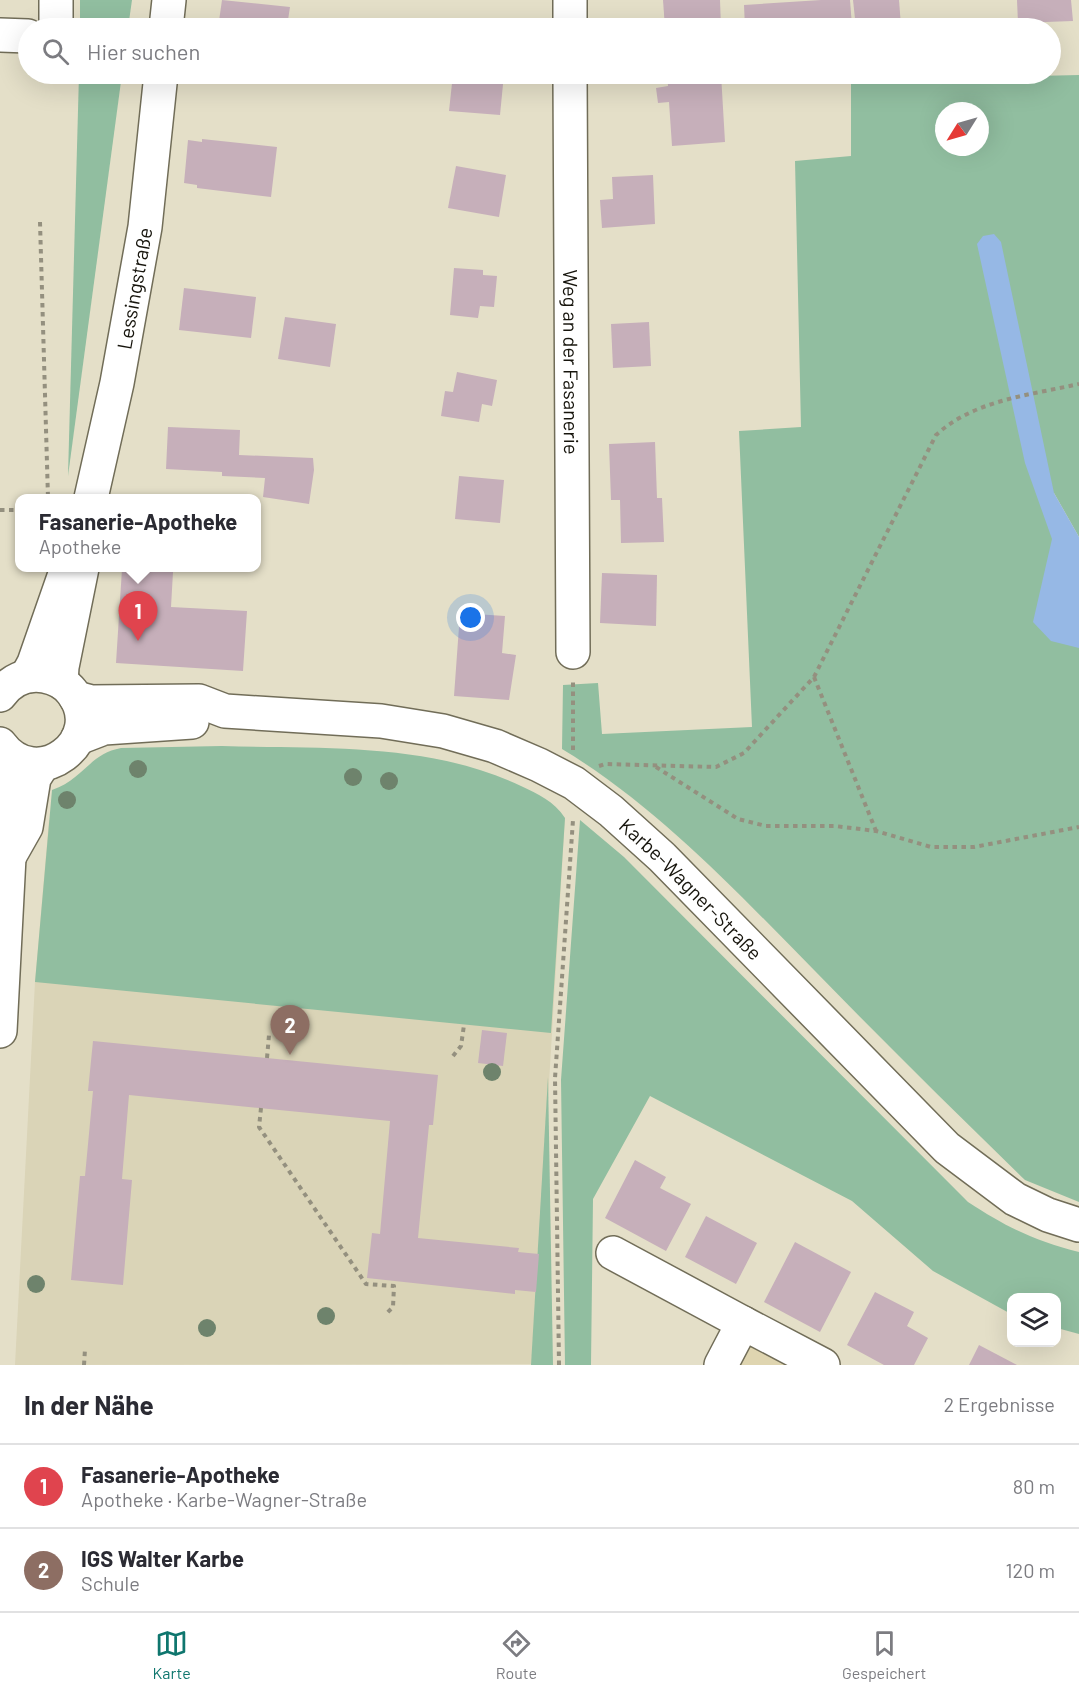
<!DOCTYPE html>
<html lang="de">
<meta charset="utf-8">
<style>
body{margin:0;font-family:Barlow,sans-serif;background:#f7f7f7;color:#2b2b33}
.controls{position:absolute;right:18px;bottom:18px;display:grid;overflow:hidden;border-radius:12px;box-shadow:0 6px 24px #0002}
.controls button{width:54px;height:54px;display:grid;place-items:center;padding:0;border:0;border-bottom:2px solid #e1e1e2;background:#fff;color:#2b2b33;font:30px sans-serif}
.compass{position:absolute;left:935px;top:102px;width:54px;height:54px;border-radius:50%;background:#fff;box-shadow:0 6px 24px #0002;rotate:233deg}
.you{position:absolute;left:471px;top:618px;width:21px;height:21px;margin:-15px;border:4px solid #fff;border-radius:50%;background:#1a73e8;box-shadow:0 0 0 9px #1a73e833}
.badge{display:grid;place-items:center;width:39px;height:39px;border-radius:50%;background:#0f766e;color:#fff;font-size:20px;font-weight:700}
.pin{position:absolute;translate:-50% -50px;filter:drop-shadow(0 2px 3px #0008)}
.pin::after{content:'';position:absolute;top:32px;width:21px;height:18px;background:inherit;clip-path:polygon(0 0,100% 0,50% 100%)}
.popup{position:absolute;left:15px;top:494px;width:246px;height:78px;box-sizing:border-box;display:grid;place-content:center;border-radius:12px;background:#fff;filter:drop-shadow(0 2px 4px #0005);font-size:20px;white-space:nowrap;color:#7c7c81}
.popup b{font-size:22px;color:#2b2b33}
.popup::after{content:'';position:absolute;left:50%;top:100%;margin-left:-12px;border:12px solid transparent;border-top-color:#fff}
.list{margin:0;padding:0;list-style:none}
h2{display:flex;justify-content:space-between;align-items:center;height:78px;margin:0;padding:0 24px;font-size:26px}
h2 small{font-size:20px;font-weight:400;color:#7c7c81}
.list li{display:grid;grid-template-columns:39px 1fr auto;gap:18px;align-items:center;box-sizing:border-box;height:84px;padding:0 24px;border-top:2px solid #e1e1e2}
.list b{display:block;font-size:22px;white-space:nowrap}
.list p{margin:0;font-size:20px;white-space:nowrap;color:#7c7c81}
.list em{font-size:20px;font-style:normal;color:#7c7c81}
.icon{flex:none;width:33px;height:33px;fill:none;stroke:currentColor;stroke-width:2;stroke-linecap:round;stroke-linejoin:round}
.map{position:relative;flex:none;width:1079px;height:1365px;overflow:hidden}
.search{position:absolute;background:#fff;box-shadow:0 6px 24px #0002;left:18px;right:18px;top:18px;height:66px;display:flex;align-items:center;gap:15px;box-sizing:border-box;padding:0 21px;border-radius:33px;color:#7c7c81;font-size:22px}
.sheet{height:246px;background:#fff}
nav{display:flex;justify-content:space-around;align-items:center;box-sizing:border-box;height:84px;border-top:2px solid #e1e1e2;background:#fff;font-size:16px;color:#7c7c81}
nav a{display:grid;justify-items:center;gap:3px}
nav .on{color:#0f766e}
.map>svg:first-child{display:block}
.built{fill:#dad4b7}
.green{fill:#91bea0;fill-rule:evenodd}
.sand{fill:#dfd5b0}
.water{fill:#96b8e5}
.building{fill:#c6afba}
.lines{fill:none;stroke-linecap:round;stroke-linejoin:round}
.minor-casing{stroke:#716d58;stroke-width:36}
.path{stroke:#94907f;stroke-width:4;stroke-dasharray:4.5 4.5;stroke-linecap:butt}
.minor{stroke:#fff;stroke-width:33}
.tree{fill:#6e836c}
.labels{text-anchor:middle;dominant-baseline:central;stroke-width:4.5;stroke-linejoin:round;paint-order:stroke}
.street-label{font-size:20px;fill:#16140c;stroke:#e4dfc8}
</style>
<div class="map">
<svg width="1079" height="1365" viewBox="0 0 1079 1365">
<rect width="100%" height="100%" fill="#e4dfc8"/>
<path class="built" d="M 565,818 L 532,1364 L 15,1365 L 35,982 L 49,820 Z"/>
<g class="green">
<path d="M 80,0 L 132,0 L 128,28 L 80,28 Z"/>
<path d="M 79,74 L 122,74 L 68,476 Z"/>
<path d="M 1079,75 L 1079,537 L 1054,493 L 1052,539 L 1079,616 L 1079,1202 L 1025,1180 C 954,1111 884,1042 815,971 C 737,892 658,807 562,749 L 563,685 L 598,683 L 602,734 L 752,727 L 739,431 L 801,427 L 795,161 L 851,156 L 851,80 ZM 944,111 L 980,111 L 980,147 L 944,147 Z"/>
<path d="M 222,746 C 323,749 428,742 521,786 C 538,794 554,801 565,818 L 551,1033 L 35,982 L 52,790 C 84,779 89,754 121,748 Z"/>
<path d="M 580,820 L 624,857 L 968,1202 C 1006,1227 1035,1241 1079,1252 L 1079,1334 L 1057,1328 L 1056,1298 L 1012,1298 L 1011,1314 L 933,1271 L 852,1201 L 650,1096 L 593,1199 L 591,1365 L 565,1365 L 561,1080 Z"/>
<path d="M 548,1077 L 553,1365 L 531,1365 Z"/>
</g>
<path class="sand" d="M 746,1341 L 792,1365 L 733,1365 Z"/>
<path class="water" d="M 994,234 L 1001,242 L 1054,493 L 1079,537 L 1079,648 L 1051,641 L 1033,622 L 1052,539 L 1025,463 L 977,244 L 983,236 Z"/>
<g class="building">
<path d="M 222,0 L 290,7 L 288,20 L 327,28 L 218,28 Z"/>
<path d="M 663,0 L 720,0 L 721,28 L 665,28 Z"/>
<path d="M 821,0 L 850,0 L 852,26 L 745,28 L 744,5 Z"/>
<path d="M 853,0 L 899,0 L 901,26 L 856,28 Z"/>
<path d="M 1017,0 L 1071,0 L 1073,21 L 1018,23 Z"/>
<path d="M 453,74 L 504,74 L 500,115 L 449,111 Z"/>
<path d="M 667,74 L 721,74 L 725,142 L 672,146 L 669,102 L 658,103 L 656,88 L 668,86 Z"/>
<path d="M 202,139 L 277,147 L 271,197 L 197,188 L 197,185 L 184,183 L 188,140 L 202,142 Z"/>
<path d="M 456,166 L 506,175 L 499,217 L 448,208 Z"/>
<path d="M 653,175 L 655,224 L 602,228 L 600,200 L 613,199 L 612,177 Z"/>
<path d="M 454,268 L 483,270 L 483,275 L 497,276 L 494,307 L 480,306 L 478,318 L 450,315 Z"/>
<path d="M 184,288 L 256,297 L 251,338 L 179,330 Z"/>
<path d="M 285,317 L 336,324 L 330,367 L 278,359 Z"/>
<path d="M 649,322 L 651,366 L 613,368 L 611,324 Z"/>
<path d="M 457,372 L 497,380 L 492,406 L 482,404 L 479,422 L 441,416 L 445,391 L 453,392 Z"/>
<path d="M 168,427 L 240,430 L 239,455 L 313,458 L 314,470 L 309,504 L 263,497 L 265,478 L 222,476 L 222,472 L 166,469 Z"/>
<path d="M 655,442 L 657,498 L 662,498 L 664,542 L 621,543 L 620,500 L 611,500 L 609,444 Z"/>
<path d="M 459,476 L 504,480 L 500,523 L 455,519 Z"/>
<path d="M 122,569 L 173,572 L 171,607 L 247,611 L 243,671 L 116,663 Z"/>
<path d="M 602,573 L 657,575 L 656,626 L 600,623 Z"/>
<path d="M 460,613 L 505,616 L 502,653 L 516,655 L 509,700 L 454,696 Z"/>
<path d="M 482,1030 L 507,1033 L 503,1066 L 478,1063 Z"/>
<path d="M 93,1041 L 438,1075 L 433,1125 L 429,1125 L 418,1238 L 519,1248 L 518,1252 L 539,1254 L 536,1292 L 515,1290 L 515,1294 L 367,1278 L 372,1233 L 380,1234 L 390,1121 L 129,1095 L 122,1179 L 132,1180 L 123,1285 L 71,1280 L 80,1176 L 85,1176 L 93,1091 L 88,1091 Z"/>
<path d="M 635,1160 L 666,1177 L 660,1188 L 691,1204 L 666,1251 L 605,1218 Z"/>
<path d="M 706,1216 L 757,1243 L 736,1284 L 685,1257 Z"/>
<path d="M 795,1242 L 851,1272 L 820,1332 L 764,1302 Z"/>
<path d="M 875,1292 L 914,1312 L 907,1326 L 928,1338 L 914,1365 L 884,1365 L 847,1345 Z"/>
<path d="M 979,1345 L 1017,1365 L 969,1365 Z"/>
</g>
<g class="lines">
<defs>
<g id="minor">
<path d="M 56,28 L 56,0"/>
<path d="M 166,28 L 169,0"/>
<path d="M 570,28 L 570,0"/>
<path d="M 0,35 L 28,36"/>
<path id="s1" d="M 570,74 L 573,652"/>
<path id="s2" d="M 91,498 L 117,383 L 145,227 L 161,74"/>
<path d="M 27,676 L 34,663 L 65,574"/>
<path d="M 61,682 L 62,667 L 82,568"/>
<path d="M 0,695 C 10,681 26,673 44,676 C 55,678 65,683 72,692 C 109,739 37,795 0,744"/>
<path id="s3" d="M 76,698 L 91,702 L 199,701 L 225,711 L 381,721 L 443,731 L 495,746 L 539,765 L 574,783 L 611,811 L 662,857 L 947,1148 L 1015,1199 L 1048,1215 L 1079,1225"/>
<path d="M 78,738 L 104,728 L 192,722"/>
<path d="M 9,857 L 26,827 L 34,778 L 43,764"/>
<path d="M 0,1031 L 9,857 L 0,823 L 6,773 L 5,751"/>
<path d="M 613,1253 L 743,1323"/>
<path d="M 721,1365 L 743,1323 L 823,1365"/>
</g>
</defs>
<use href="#minor" class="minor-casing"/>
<g class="path">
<path d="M 40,222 L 48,498"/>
<path d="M 0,510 L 20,510"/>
<path d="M 814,677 L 876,831"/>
<path d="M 573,750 L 573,679"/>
<path d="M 599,766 L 605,764 L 716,767 L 744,753 L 814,677 L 936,435 C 974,400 1030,395 1079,384"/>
<path d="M 656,767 L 738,819 L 766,826 L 835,826 L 876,831 L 931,847 L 974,847 L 1079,827"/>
<path d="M 453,1056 L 461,1046 L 464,1025"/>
<path d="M 267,1058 L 269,1035"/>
<path d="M 261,1108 L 259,1127 L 366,1284 L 394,1286 L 393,1307 L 386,1314"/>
<path d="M 84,1365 L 85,1349"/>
<path d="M 559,1365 L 555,1078 L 573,820"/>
</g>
<use href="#minor" class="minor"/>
</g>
<g class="tree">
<circle cx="138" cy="769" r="9"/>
<circle cx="353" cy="777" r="9"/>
<circle cx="389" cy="781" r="9"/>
<circle cx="67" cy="800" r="9"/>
<circle cx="492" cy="1072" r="9"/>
<circle cx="36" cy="1284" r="9"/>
<circle cx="326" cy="1316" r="9"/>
<circle cx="207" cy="1328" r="9"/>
</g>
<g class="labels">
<g class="street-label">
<text stroke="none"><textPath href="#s2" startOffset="214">Lessingstraße</textPath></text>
<text stroke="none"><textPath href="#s1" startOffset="288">Weg an der Fasanerie</textPath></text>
<text stroke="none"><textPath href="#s3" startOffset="670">Karbe-Wagner-Straße</textPath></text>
</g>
</g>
</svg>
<div class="controls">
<button><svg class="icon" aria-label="layers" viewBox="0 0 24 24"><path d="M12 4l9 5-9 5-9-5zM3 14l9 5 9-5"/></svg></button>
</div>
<svg class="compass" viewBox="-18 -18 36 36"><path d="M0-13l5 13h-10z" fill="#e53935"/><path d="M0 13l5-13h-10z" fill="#7c7c81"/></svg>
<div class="you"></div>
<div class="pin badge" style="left:138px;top:641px;background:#e0444e">1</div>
<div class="popup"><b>Fasanerie-Apotheke</b>Apotheke</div>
<div class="pin badge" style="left:290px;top:1055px;background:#8d6e63">2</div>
<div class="search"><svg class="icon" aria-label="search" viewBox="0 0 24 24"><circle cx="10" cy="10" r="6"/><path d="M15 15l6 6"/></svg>Hier suchen</div>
</div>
<section class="sheet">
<h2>In der Nähe<small>2 Ergebnisse</small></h2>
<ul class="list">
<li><span class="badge" style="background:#e0444e">1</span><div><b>Fasanerie-Apotheke</b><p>Apotheke · Karbe-Wagner-Straße</p></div><em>80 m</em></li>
<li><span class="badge" style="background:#8d6e63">2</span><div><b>IGS Walter Karbe</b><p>Schule</p></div><em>120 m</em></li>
</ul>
</section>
<nav>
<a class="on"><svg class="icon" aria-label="map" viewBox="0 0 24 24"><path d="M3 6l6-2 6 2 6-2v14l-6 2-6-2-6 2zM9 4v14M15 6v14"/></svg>Karte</a>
<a><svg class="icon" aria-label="directions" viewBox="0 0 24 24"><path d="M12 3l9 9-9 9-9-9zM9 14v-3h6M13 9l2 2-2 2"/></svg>Route</a>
<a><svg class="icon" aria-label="saved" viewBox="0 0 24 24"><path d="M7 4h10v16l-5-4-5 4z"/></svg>Gespeichert</a>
</nav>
